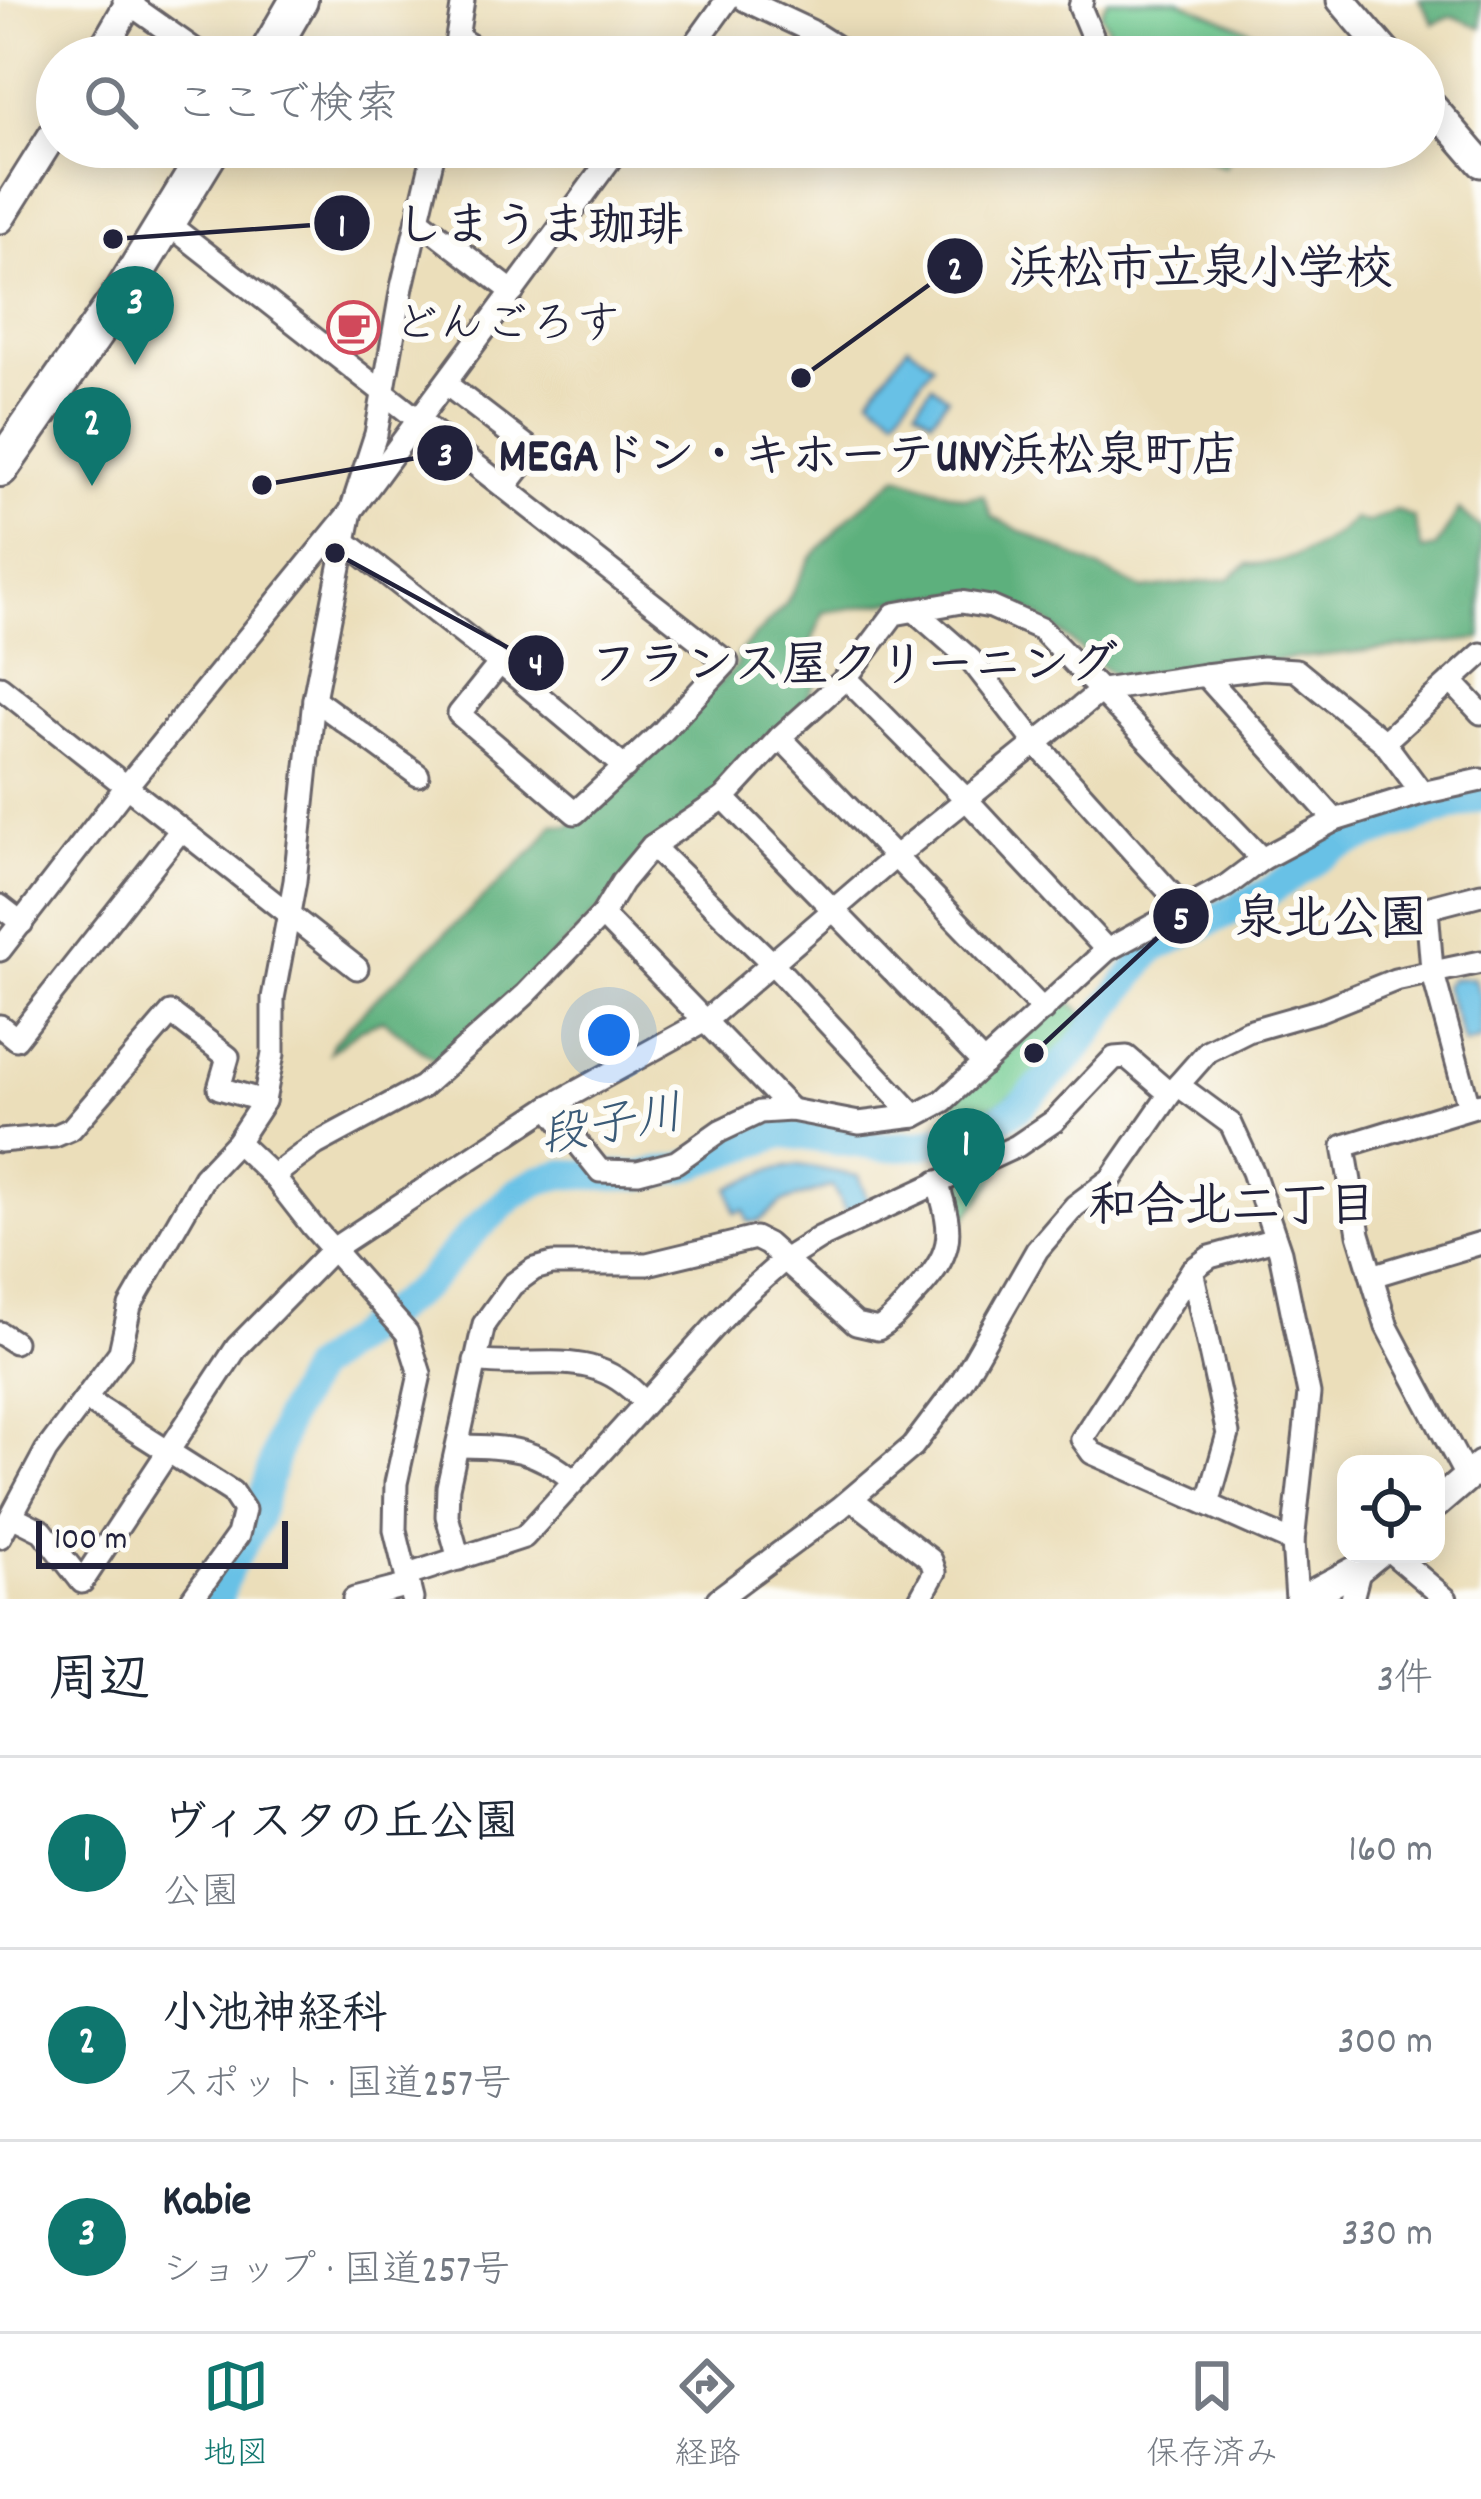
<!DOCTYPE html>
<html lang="ja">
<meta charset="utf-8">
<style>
body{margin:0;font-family:Dekko,"Klee One",sans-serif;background:#f6f6f7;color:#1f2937}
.controls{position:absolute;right:36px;bottom:36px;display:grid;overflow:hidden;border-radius:24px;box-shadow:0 6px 30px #0003}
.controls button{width:108px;height:108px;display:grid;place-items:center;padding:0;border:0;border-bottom:3px solid #e0e1e3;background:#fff;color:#1f2937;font:60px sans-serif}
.scale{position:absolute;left:36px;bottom:30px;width:252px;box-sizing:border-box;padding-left:12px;border:6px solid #22223b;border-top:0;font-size:33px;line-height:42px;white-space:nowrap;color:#22223b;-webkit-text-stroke:9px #fdfcf7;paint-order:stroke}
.you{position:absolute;left:609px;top:1035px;width:42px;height:42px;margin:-30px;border:9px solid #fff;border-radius:50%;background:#1a73e8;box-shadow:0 0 0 18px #1a73e833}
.badge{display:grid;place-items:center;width:78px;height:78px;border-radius:50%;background:#0f766e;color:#fff;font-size:39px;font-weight:700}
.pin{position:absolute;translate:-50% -99px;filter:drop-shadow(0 3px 6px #0008)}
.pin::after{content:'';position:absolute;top:63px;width:42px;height:36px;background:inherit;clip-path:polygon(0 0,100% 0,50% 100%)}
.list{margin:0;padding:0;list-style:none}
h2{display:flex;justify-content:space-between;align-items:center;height:156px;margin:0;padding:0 48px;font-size:51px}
h2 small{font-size:39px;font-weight:400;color:#747a83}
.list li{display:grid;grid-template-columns:78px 1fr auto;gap:36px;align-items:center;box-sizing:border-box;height:192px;padding:0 48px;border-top:3px solid #e0e1e3}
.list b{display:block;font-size:45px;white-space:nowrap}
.list p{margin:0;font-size:39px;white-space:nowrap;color:#747a83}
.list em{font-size:39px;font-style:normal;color:#747a83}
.icon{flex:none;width:66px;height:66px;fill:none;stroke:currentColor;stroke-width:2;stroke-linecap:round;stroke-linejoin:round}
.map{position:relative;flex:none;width:1481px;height:1599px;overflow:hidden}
.search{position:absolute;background:#fff;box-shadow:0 6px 30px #0003;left:36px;right:36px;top:36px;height:132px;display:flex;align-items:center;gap:30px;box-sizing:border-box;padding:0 42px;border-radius:66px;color:#747a83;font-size:45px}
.sheet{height:732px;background:#fff}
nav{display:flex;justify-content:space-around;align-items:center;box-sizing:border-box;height:168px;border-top:3px solid #e0e1e3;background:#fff;font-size:33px;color:#747a83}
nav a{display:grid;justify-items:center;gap:6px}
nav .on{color:#0f766e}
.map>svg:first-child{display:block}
.green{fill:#72cc93;stroke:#4a7767;stroke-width:3}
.forest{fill:#5db07d;stroke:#40695c;stroke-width:3}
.water{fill:#68c1e6;stroke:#457290;stroke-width:3}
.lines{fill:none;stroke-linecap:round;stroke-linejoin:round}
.river{stroke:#68c1e6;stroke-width:30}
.street-casing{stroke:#686467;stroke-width:27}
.secondary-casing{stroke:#686467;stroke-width:33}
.highway-casing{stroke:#686467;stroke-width:42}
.street{stroke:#fff;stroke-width:21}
.secondary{stroke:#fff;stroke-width:27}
.highway{stroke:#fff;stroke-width:36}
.labels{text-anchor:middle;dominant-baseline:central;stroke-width:12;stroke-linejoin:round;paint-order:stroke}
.poi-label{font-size:45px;fill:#22223b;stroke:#fdfcf7;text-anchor:start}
.water-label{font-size:48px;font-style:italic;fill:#3a5a77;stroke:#fdfcf7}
.neighbourhood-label{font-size:48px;font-weight:bold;fill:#22223b;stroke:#fdfcf7}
.leader{fill:none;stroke:#22223b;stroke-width:4.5}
.callout-dot{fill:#22223b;stroke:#fdfcf7;stroke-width:4.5}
.mark-label{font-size:36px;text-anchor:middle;font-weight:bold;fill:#fff}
.callout-label{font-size:48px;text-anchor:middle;font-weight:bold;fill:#22223b;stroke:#fdfcf7;stroke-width:12;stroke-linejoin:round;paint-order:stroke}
</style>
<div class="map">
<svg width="1481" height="1599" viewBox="0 0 1481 1599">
<rect width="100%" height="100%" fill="#fdfcf7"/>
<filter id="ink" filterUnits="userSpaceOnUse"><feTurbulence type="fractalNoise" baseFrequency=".00833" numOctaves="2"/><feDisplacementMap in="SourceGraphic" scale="24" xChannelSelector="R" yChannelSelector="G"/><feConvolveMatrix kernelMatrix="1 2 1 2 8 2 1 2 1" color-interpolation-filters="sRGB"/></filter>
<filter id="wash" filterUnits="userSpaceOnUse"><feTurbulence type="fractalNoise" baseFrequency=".004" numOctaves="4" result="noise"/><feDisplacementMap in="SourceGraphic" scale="48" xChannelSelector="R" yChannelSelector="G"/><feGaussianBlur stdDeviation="2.7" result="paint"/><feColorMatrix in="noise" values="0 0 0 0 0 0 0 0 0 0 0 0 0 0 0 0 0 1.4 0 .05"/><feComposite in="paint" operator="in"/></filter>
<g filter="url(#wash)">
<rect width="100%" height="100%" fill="#ebdeba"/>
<g class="green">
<path d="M 1107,0 L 1178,0 L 1270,39 L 1264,57 L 1119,57 L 1120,52 L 1101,13 Z"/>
<path d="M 1179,147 L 1232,147 L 1225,167 Z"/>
<path d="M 1067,999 L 1083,1014 C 1062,1063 1016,1099 967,1118 L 951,1103 Z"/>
<path d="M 999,1168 L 1000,1172 L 962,1224 L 951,1190 L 959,1181 Z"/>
</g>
<g class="forest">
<path d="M 1419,0 L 1481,0 L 1481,28 L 1453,16 L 1434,24 Z"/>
<path d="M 898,476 L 964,498 L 983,495 L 992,517 L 1142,589 L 1228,579 L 1248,564 C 1286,566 1327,545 1354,519 L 1367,523 L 1396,510 L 1414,518 L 1422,550 L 1436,547 L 1459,510 L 1481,528 L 1481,639 L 1116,677 C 1091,661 1073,642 1050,624 C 984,573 898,604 824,612 L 812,641 L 821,673 L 802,708 L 504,1005 L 437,1062 L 383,1020 L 360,1029 L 330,1052 L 333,1043 L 368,1006 L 536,848 L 553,824 L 570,826 L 599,797 L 621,785 L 653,746 L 738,665 L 737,655 L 786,604 L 809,560 L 850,516 Z"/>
</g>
<g class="water">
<path d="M 908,345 L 933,364 L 896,416 L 870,397 Z"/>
<path d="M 932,385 L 948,397 L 932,419 L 916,408 Z"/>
<path d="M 1473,978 L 1481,997 L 1481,1039 L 1464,1044 L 1445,986 L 1451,979 Z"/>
<path d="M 799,1165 L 858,1176 L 868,1201 L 846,1212 L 832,1186 L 783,1202 L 759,1221 L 748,1222 L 744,1210 L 735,1213 L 729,1188 L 771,1170 Z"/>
</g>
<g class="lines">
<path class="river" d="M 218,1599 L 228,1570 L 256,1521 L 286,1419 L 313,1369 L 425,1285 L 473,1232 L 516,1193 L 540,1180 L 564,1174 L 639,1176 L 682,1168 L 783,1133 L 882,1147 L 920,1145 L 985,1127 L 1019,1107 L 1074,1053 L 1151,950 L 1267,893 L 1337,846 L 1481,796"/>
</g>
</g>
<g filter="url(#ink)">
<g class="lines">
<defs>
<g id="street">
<path d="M 124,0 L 205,57"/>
<path d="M 745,0 L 811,31 L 852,57"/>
<path d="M 1082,0 L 1080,7 L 1101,57"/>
<path d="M 458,38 L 489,57"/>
<path d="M 454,57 L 463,0"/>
<path d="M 686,57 L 727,0"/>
<path d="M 418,219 L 513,292"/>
<path d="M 166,222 L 727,662 L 663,731 L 575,813 L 459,714 L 500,663"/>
<path d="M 446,384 L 533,451 L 505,487"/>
<path d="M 346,542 L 500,663 L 625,768"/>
<path d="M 914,610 L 971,660 L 1034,741 L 1183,907"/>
<path d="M 1205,675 L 1263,668 L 1296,670 L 1384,742 L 1422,793 L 1335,820"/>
<path d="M 846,678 L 966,799 L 1107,950"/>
<path d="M 1451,681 L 1481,713"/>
<path d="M 0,687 L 357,968"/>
<path d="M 314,699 L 418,775"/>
<path d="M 780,737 L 724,798 L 984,1064"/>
<path d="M 1384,742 L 1481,654"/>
<path d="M 1422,793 L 1481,780"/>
<path d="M 652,846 L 771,962 L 915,1116"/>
<path d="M 0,906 L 22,923"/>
<path d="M 602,915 L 791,1110"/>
<path d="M 0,950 L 125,788 L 351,511 L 619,147"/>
<path d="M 0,1026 L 16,1039 L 180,831"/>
<path d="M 1178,1085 L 1231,1124 L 1253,1172 L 1280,1252 L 1309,1394 L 1293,1542 L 1297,1599"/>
<path d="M 549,1107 L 600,1171 L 638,1172 L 676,1162 L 720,1131 L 760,1112 L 791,1110 L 859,1123 L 915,1116 L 943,1101 L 1107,950 L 1226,886 L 1262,859 L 1041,629 L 991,607 L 961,602 L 894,614 L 846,678 L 780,737 L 1043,1010"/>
<path d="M 1469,1107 L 1432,970 L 1427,908 L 1481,894"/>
<path d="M 0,1141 L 55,1136 L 71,1129 L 171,1013 L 228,1057 L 219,1088 L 264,1101"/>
<path d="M 237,1142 L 273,1176 L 312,1226 L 407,1333 L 420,1374 L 396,1483 L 395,1530 L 412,1599"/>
<path d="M 273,1176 L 316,1144 L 422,1087 L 526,994 L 602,915 L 622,882 L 652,846 L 724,798"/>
<path d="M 1275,1239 L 1210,1257 L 1192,1270 L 1082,1439 L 1092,1453 L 1293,1542"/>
<path d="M 1192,1270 L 1228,1434 L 1208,1504"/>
<path d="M 1372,1276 L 1481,1243"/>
<path d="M 0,1333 L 14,1342"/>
<path d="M 475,1361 C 541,1371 592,1343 644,1402"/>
<path d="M 87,1400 L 232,1492 L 244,1510 L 238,1535 L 192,1599"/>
<path d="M 458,1446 C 508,1447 534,1447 574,1481"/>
<path d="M 1467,1478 L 1387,1327 L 1359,1234 L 1344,1146 L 1481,1104"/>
<path d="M 852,1499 L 931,1560 L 935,1572 L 920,1599"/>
<path d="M 14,1517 L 42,1531 L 82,1582 L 237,1347 L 333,1249 L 549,1107 L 705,1021 L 896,856 L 1102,690 L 1205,675 L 1335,820 L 1262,859"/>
<path d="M 0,1537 L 46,1451 L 120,1352 L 130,1306 L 204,1177 L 237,1142 L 264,1101 L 273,1054 L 273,998 L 295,881 L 314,699 L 351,511 L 376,434 L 402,287 L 435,147"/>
<path d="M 1393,1554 L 1446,1599"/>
<path d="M 459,1559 L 447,1516 L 448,1487 L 484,1324 L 512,1285 L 534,1269 L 552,1264 L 647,1264 L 755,1238 L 767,1244 L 856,1324 L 878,1329 C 892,1321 902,1308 913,1296 C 953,1253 955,1237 937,1182"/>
<path d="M 408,1575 L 524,1537 L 740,1299 L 783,1261 L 821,1237 L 1017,1146 L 1054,1121 L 1114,1058 L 1127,1057 L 1170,1094"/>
<path d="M 354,1599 L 409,1585"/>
<path d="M 718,1599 L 840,1508 L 913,1446 L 962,1381 L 1037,1250 L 1075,1206 L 1111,1179 L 1170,1094 L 1208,1051 L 1248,1031 L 1318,1011 L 1395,980 L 1481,962"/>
<path d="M 1352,1599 L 1360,1568"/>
</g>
<g id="secondary">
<path d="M 1341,0 L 1390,57"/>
<path d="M 98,57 L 131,0"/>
<path d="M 1424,97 L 1481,163"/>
<path d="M 0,219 L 57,128"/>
<path d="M 1436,1504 L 1481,1465"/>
<path d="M 1302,1599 L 1360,1568 L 1377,1554"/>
</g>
<g id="highway">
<path d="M 266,57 L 299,0"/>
<path d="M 0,468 L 124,291 L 212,147"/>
</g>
</defs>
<use href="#street" class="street-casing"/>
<use href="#secondary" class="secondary-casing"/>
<use href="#highway" class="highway-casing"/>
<use href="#street" class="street"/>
<use href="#secondary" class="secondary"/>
<use href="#highway" class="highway"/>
</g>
</g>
<defs>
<symbol id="cafe-ring" viewBox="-11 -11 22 22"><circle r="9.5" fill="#fdfcf7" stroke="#d1495b" stroke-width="1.5"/><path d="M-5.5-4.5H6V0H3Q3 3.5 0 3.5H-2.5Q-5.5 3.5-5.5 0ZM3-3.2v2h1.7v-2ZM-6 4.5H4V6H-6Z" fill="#d1495b"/></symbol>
</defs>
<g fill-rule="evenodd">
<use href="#cafe-ring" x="324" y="298" width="59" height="59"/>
</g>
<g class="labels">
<g class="poi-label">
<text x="393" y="328">どんごろす</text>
</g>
<g class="water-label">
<text transform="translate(612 1129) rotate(-10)">段子川</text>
</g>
<g class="neighbourhood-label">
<text x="1232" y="1210">和合北二丁目</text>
</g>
</g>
<path class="leader" d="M113 239L342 223M801 378L955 266M262 485L445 453M335 553L536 663M1034 1053L1181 916"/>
<g class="callout-dot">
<circle cx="113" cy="239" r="12"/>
<circle cx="801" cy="378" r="12"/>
<circle cx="262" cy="485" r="12"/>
<circle cx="335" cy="553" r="12"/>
<circle cx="1034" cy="1053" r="12"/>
<circle cx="342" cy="223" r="30"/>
<circle cx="955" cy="266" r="30"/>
<circle cx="445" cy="453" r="30"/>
<circle cx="536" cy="663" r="30"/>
<circle cx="1181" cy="916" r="30"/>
</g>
<g class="mark-label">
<text x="342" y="236">1</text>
<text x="955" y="279">2</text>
<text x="445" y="465">3</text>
<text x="536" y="675">4</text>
<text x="1181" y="929">5</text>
</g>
<g class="callout-label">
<text x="540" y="240">しまうま珈琲</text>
<text x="1201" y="283">浜松市立泉小学校</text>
<text x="869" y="470">MEGAドン・キホーテUNY浜松泉町店</text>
<text x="854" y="679">フランス屋クリーニング</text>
<text x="1331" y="933">泉北公園</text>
</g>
</svg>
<div class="controls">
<button><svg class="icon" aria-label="locate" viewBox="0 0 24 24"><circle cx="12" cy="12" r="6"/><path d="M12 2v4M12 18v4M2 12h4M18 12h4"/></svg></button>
</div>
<div class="scale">100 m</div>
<div class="you"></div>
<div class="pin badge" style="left:966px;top:1207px">1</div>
<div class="pin badge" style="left:92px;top:486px">2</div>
<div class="pin badge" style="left:135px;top:365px">3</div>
<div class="search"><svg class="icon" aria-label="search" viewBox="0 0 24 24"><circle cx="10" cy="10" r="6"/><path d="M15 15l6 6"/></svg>ここで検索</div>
</div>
<section class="sheet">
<h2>周辺<small>3件</small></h2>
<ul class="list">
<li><span class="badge">1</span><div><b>ヴィスタの丘公園</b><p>公園</p></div><em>160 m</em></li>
<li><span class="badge">2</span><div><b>小池神経科</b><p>スポット · 国道257号</p></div><em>300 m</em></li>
<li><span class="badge">3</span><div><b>Kabie</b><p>ショップ · 国道257号</p></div><em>330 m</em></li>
</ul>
</section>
<nav>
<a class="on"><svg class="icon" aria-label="map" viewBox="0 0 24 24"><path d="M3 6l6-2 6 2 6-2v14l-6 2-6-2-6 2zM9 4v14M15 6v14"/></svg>地図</a>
<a><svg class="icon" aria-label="directions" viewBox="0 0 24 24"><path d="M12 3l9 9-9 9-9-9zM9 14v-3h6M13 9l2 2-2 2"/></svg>経路</a>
<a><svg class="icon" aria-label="saved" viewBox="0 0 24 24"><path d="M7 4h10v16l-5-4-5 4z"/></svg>保存済み</a>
</nav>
